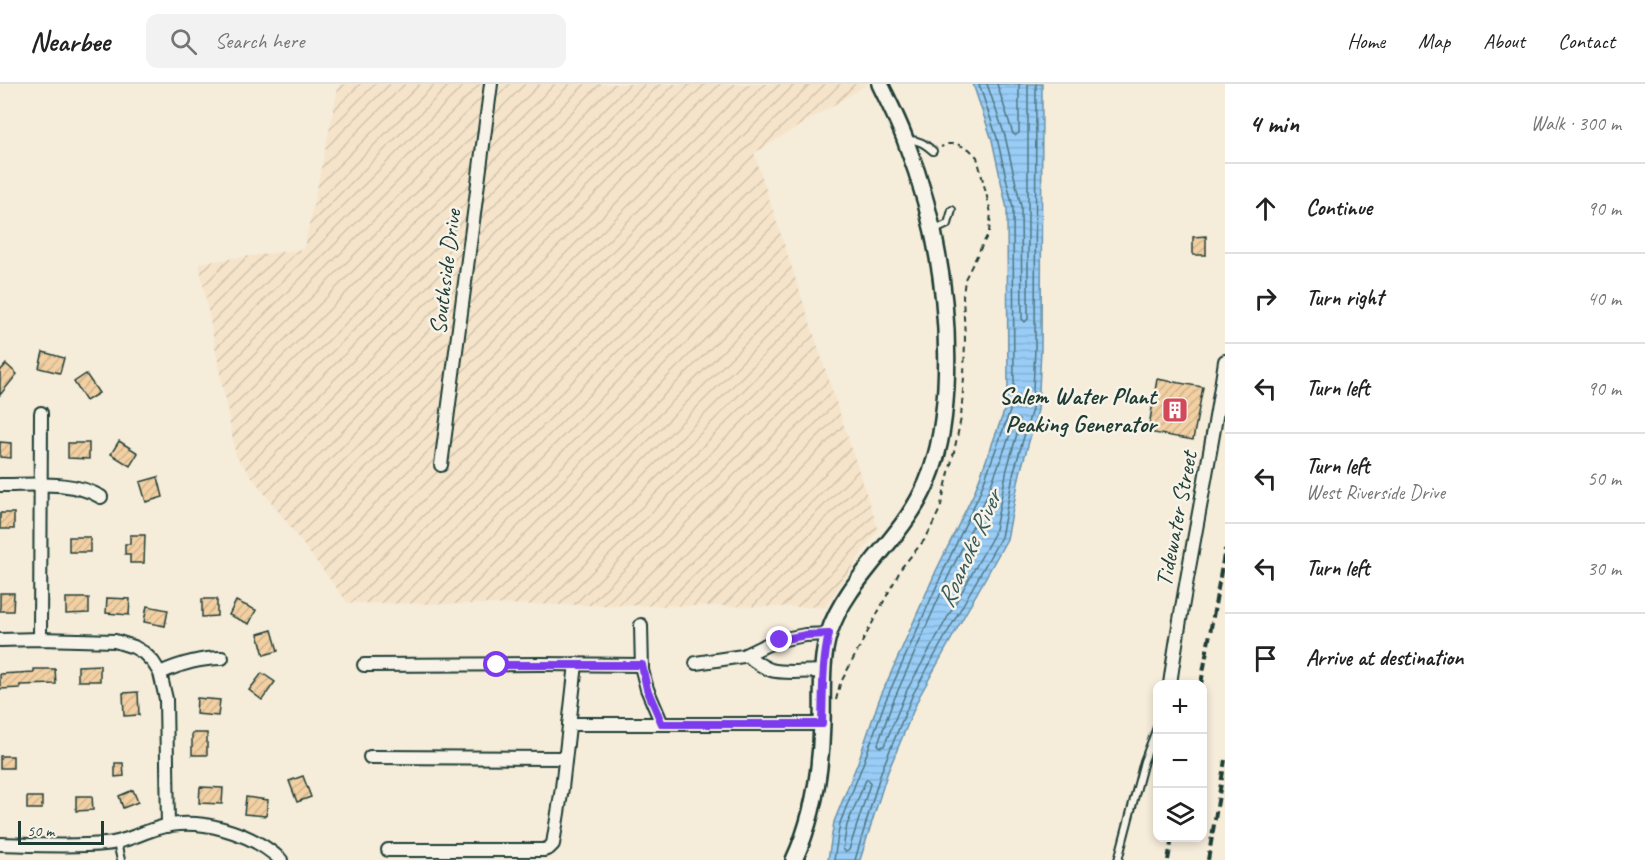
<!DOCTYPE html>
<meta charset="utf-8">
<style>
body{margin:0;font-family:Caveat,sans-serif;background:#f2f2f2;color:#222}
.controls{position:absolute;right:18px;bottom:18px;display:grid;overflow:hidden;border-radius:12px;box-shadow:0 3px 9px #0003}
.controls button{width:54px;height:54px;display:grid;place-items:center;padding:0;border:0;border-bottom:2px solid #e0e0e0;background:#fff;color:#222;font:30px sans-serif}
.scale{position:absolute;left:18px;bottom:15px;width:86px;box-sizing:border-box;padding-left:6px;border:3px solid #1f3d34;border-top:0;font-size:16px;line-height:21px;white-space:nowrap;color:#1f3d34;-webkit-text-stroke:4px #f7f3e8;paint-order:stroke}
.stop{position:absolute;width:18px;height:18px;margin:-14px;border:4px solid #7c3aed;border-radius:50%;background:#fff}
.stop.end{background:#7c3aed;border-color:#fff;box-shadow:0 2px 6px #0008}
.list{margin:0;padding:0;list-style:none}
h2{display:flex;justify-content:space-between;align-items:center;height:78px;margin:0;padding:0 24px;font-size:26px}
h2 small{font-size:20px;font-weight:400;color:#767676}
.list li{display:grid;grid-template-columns:39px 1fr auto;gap:18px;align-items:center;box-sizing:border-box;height:90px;padding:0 24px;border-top:2px solid #e0e0e0}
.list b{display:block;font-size:22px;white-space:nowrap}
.list p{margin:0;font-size:20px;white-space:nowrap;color:#767676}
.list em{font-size:20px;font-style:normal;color:#767676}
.icon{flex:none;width:33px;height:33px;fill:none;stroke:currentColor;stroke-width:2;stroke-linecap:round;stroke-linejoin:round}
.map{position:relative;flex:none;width:1225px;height:776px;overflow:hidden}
header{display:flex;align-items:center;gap:36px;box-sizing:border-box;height:84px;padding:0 30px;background:#fff;border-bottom:2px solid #e0e0e0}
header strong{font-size:28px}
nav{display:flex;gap:33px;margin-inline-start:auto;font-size:21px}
.search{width:420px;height:54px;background:#f2f2f2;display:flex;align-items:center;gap:15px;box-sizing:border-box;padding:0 21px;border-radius:12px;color:#767676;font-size:22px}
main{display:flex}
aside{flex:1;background:#fff}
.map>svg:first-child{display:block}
.industrial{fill:url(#industrial-furrows)}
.water{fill:url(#water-rules);stroke:#6893a9;stroke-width:1.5}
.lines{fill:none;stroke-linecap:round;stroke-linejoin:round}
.shore{stroke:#507782;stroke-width:1.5}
.building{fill:url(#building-hatch);stroke:#1f3d34;stroke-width:1.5}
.service-casing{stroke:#1f3d34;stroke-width:10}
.minor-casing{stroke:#1f3d34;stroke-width:16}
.tertiary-casing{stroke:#1f3d34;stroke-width:20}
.path{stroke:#1f3d34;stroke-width:2;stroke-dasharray:6 4.5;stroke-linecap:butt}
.service{stroke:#f7f3e8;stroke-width:6}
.minor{stroke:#f7f3e8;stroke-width:12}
.tertiary{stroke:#f7f3e8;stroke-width:15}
.rail{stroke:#1f3d34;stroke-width:4;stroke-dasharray:9 4.5;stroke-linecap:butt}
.route{stroke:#7c3aed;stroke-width:8}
.labels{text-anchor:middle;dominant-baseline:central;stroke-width:5;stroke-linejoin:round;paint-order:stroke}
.street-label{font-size:24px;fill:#1f3d34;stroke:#f7f3e8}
.poi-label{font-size:24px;font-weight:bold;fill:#1f3d34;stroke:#f7f3e8;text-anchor:end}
.water-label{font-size:26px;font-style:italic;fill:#375a5b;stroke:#f7f3e8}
</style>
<header>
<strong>Nearbee</strong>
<div class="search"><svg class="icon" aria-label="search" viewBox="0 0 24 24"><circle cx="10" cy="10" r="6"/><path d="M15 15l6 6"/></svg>Search here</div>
<nav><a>Home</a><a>Map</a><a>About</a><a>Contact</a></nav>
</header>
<main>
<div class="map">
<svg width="1225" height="776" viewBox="0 0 1225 776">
<defs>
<pattern id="industrial-furrows" width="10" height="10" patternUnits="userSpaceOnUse" patternTransform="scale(1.5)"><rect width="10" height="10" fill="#f5e4ca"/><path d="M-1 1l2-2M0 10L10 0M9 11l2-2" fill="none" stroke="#d2c4ae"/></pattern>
<pattern id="water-rules" width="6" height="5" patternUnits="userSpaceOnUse" patternTransform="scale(1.5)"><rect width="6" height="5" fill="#99cdf7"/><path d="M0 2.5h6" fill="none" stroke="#83b1d4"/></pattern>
<pattern id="building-hatch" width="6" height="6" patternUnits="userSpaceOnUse" patternTransform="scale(1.5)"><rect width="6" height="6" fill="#f2d0a3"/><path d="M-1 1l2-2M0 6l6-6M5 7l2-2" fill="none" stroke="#cfb48d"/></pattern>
</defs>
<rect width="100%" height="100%" fill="#f6ecda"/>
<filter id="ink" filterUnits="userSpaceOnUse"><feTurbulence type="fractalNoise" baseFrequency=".0167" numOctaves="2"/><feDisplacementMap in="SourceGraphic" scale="12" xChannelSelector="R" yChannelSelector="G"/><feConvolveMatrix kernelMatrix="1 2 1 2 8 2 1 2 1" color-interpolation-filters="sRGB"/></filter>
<g filter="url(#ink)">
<path class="industrial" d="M 339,0 L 868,0 L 754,69 L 878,445 L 825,523 L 348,519 L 236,372 L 199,179 L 304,165 Z"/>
<path class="water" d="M 973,0 L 1042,0 L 1041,265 L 1038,326 L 1020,389 L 1007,455 L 919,613 L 887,690 L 860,776 L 828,776 L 834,738 L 858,678 L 879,616 L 936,487 L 974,409 L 1005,325 L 1008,303 L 1007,125 L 992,56 Z"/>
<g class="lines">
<g class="shore">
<path d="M 987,0 L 1005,52 L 1021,122 L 1022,235 L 1025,238 L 1028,235 L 1028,0"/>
<path d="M 997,0 L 1013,50 L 1016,51 L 1019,49 L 1019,0"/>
<path d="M 1016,335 L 1019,336 L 1020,339 L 1007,385 L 994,450 L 907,606 L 884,662 L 880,663 L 878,660 L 892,620 L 948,493 L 986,414 Z"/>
<path d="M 866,696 L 869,696 L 870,700 L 849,766 L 846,768 L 843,765 L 847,741 Z"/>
<path d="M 834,776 L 840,739 L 863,680 L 885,618 L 942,490 L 979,411 L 1010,327 L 1014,303 L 1013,124 L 997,54 L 979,0"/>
<path d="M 855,776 L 881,688 L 913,610 L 1001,453 L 1014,387 L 1032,325 L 1035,265 L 1036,0"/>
</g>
</g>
<g class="building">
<path d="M 1206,152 L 1206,171 L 1193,171 L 1193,153 Z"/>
<path d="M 43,268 L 64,274 L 60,289 L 39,284 Z"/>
<path d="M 6,280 L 17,290 L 0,311 L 0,287 Z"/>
<path d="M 86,290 L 99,309 L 86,317 L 74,298 Z"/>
<path d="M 1157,295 L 1203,303 L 1193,356 L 1148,348 Z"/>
<path d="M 119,357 L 138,369 L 130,382 L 111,370 Z"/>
<path d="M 0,358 L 11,359 L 11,374 L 0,373 Z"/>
<path d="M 68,359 L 89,359 L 89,375 L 68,374 Z"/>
<path d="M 158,393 L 163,413 L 146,418 L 140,398 Z"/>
<rect x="0" y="429" width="14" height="16"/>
<path d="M 130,451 L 145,451 L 144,479 L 130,479 L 130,470 L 125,470 L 125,460 L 130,460 Z"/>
<rect x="69" y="453" width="21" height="15"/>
<path d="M 0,509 L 14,509 L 13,527 L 0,527 Z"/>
<path d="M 66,514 L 89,514 L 89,529 L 66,530 Z"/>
<path d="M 107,514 L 130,515 L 129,531 L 106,529 Z"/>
<path d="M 202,515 L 217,515 L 217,532 L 202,533 Z"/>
<path d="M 236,517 L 256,526 L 249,540 L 229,531 Z"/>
<path d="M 147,522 L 168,526 L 165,542 L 144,538 Z"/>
<path d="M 272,546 L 278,567 L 264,571 L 258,550 Z"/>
<path d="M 100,581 L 100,597 L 78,597 L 78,582 Z"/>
<path d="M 34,585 L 55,585 L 56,600 L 20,601 L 20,604 L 0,605 L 0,590 L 34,588 Z"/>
<path d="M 262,589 L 275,598 L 262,616 L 249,606 Z"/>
<path d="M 138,608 L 139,631 L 124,632 L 123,609 Z"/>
<path d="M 197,614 L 220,616 L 218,632 L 196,630 Z"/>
<rect x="192" y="649" width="15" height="22"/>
<rect x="0" y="672" width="13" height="12"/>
<path d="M 115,679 L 123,679 L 124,692 L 115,693 Z"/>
<path d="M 303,692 L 311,713 L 297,718 L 289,697 Z"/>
<path d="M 200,703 L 223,704 L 222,720 L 199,719 Z"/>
<path d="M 133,706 L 138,718 L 123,724 L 119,712 Z"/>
<path d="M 76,712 L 92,712 L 93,726 L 76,727 Z"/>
<rect x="27" y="713" width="15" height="12"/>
<path d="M 246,713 L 268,716 L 266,732 L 244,730 Z"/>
</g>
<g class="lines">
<defs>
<g id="service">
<path d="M 907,56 C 918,55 925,60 933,67"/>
<path d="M 933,147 L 948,140 L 952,126"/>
<path d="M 117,759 L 121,776"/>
<path d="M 1118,776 L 1144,677 L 1158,641"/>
</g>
<g id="minor">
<path d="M 441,381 L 491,0"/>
<path d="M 0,401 C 33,401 72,396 101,413"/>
<path d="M 641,541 L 642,586 L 647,605 L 662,640"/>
<path d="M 40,555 L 41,329"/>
<path d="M 0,556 L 40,555 L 115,557 L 134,563 L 144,569 L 153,578 L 160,589 L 166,615 L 168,742"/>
<path d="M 747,571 C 754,577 762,583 771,586 C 785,590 808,587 823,587"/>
<path d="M 696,579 L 743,572 L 766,561 L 780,556 L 805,551 L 829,550"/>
<path d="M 364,581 L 542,580 L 642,581"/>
<path d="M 160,589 C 180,580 200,574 222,574"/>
<path d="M 1170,600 C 1185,492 1209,386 1225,277"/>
<path d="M 569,640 L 822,640"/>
<path d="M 370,673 L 565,674"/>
<path d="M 0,760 C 35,761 71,763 105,760 C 124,759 140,749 158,744 C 198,732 251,748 281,776"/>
<path d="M 388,766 L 544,766 L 549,764 L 553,760 L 562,704 L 576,580"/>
</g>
<path id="tertiary" d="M 794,776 C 814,733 821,686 822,639 C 823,609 820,577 829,549 C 845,498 898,458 922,409 C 939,377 944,339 946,303 C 950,220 936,136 906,58 C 899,38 889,19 880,0"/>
</defs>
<use href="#service" class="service-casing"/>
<use href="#minor" class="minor-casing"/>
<use href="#tertiary" class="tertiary-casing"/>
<path class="path" d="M 836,616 L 840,600 L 849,583 L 902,483 L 926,454 L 940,425 L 954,368 L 961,334 L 964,293 L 965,255 L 963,212 L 965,195 L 989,148 L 991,129 L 977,73 L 969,65 L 957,60 L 948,60 L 941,63"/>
<use href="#service" class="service"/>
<use href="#minor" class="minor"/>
<use href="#tertiary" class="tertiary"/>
<g class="rail">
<path d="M 1201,600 L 1225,465"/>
<path d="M 1168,776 L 1172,754"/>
<path d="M 1208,776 L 1225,676"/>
</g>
</g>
</g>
<g class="lines" filter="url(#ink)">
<path class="route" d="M 497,581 L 642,581 L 647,605 L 662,640 L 822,640 C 823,610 822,579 829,550 L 806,551 L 780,556"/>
</g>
<defs>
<symbol id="building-square" viewBox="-11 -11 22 22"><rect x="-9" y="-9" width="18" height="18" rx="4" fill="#d1495b" stroke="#f7f3e8"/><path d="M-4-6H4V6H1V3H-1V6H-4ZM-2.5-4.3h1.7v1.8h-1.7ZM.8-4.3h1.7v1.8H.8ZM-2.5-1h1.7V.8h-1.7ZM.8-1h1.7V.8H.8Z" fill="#fff"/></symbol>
</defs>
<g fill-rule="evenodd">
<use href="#building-square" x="1160" y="311" width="30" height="30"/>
</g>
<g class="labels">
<g class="street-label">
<text transform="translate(445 188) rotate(-83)">Southside Drive</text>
<text transform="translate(1176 435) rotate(-79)">Tidewater Street</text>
</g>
<g class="poi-label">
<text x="1156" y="312">Salem Water Plant<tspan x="1156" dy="28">Peaking Generator</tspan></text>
</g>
<g class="water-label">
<text transform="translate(969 465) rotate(-66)">Roanoke River</text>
</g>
</g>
</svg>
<div class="controls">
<button>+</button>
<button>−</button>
<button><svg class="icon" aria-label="layers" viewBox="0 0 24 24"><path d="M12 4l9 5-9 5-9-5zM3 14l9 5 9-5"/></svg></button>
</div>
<div class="scale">50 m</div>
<div class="stop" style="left:497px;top:581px"></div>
<div class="stop end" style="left:780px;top:556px"></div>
</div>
<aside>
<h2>4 min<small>Walk · 300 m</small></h2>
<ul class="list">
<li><svg class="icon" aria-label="ahead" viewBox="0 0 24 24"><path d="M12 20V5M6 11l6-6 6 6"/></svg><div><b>Continue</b></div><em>90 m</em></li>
<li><svg class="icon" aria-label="right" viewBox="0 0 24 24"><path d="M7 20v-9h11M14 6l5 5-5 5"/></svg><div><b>Turn right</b></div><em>40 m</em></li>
<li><svg class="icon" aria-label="left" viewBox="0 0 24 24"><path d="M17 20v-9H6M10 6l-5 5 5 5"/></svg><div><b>Turn left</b></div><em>90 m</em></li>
<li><svg class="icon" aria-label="left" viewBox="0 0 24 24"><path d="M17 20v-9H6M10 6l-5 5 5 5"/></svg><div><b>Turn left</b><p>West Riverside Drive</p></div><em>50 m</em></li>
<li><svg class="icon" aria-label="left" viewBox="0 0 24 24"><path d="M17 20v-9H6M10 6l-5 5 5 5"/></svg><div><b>Turn left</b></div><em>30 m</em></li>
<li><svg class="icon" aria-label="arrive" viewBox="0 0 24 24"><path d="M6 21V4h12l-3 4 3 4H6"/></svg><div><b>Arrive at destination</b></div></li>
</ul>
</aside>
</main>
